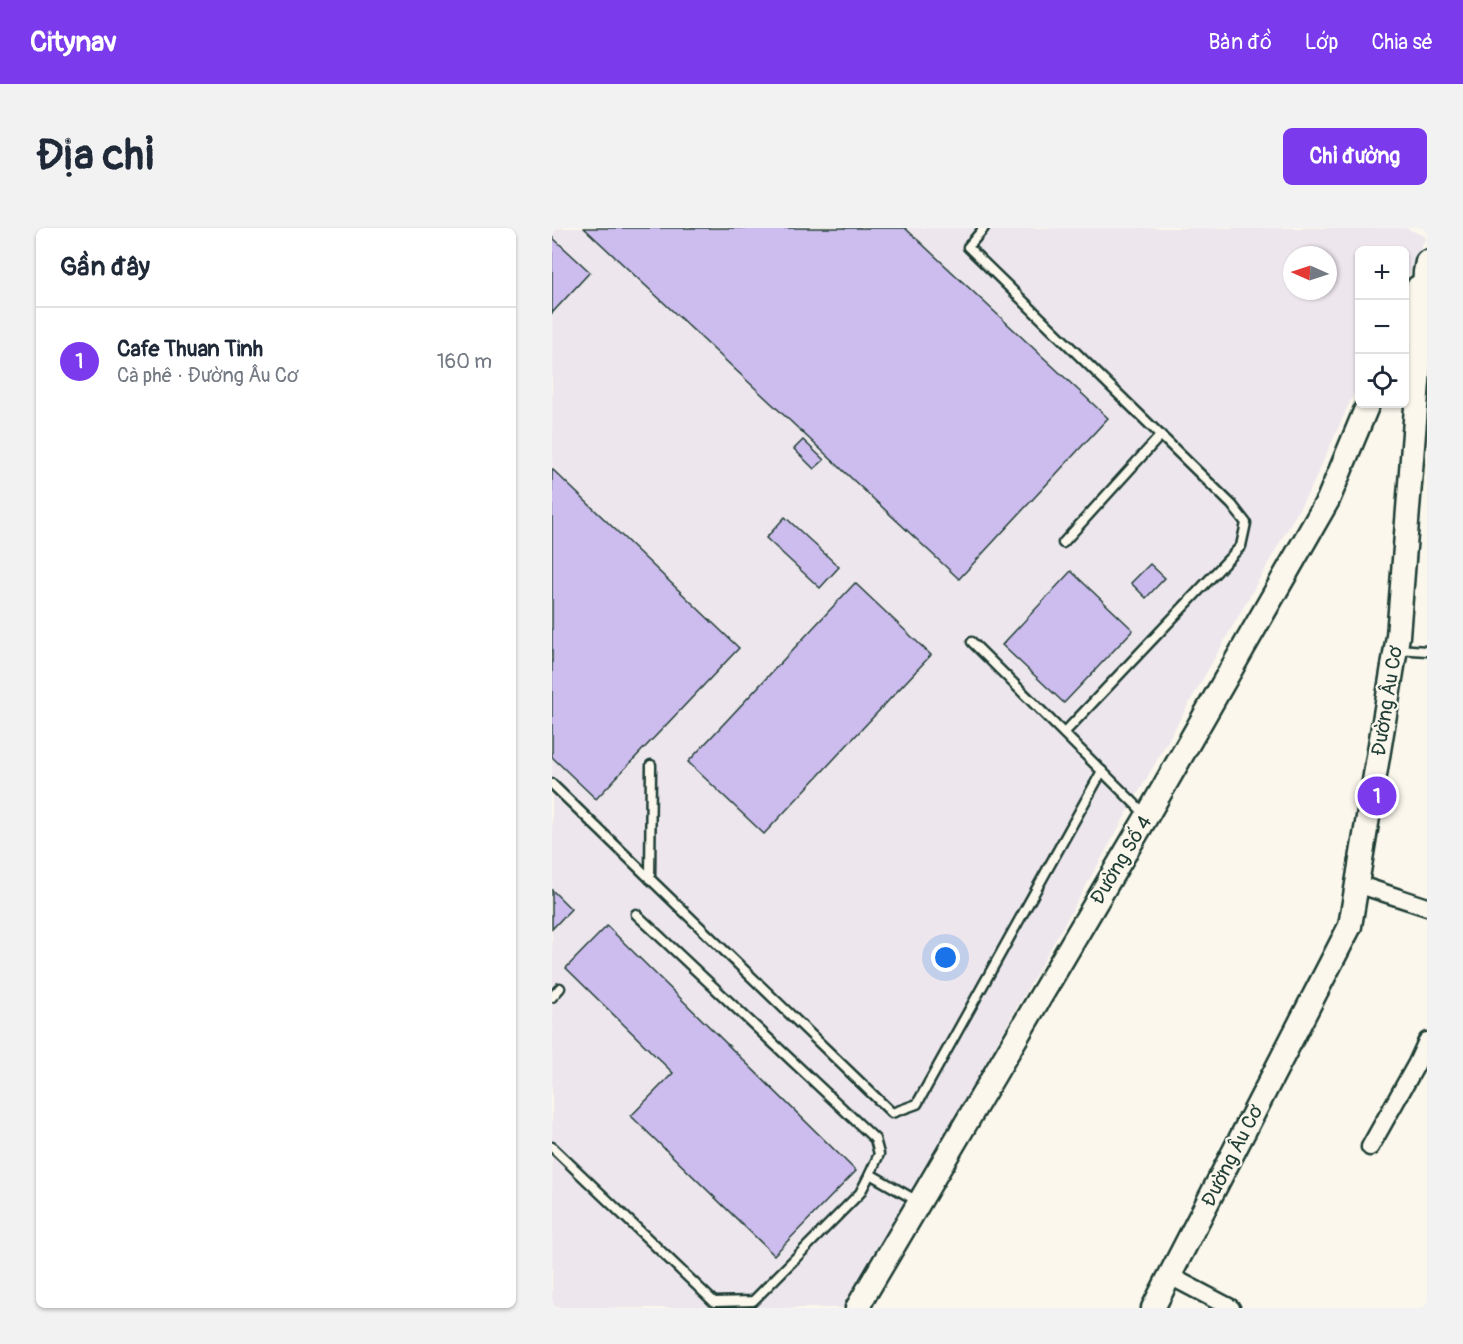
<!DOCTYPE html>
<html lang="vi">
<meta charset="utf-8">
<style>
body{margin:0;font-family:Pangolin,sans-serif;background:#f2f2f3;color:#1f2937}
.controls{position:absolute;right:18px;top:18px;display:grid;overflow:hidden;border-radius:9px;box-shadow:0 2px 4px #0004}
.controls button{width:54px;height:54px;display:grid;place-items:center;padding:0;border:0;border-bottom:2px solid #e0e1e3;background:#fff;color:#1f2937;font:30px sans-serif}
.compass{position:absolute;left:731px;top:18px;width:54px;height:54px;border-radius:50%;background:#fff;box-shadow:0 2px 4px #0004;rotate:273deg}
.you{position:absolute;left:394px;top:730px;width:21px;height:21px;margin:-15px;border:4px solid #fff;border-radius:50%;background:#1a73e8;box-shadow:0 0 0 9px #1a73e833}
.badge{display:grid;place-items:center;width:39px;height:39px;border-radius:50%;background:#7c3aed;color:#fff;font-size:20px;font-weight:700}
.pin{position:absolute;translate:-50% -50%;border:3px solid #fff;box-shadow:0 2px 6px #0006}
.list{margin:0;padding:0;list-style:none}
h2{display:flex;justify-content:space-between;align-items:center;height:78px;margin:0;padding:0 24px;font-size:26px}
h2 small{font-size:20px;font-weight:400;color:#747a83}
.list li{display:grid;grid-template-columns:39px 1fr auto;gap:18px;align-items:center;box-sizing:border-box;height:108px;padding:0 24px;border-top:2px solid #e0e1e3}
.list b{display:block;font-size:22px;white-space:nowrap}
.list p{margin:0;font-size:20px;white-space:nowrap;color:#747a83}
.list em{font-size:20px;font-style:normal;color:#747a83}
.icon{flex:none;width:33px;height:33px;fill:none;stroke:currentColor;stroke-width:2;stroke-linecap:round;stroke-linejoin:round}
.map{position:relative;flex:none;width:875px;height:1080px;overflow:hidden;border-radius:9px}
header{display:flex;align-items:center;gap:36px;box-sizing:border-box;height:84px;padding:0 30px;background:#7c3aed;color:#fff}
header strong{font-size:28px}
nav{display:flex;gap:33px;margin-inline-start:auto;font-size:21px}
.intro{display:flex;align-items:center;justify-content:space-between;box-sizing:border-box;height:144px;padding:0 36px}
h1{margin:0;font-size:42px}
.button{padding:15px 27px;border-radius:9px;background:#7c3aed;color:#fff;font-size:21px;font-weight:700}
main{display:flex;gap:36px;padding:0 36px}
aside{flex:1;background:#fff;border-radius:9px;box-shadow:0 2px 4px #0004}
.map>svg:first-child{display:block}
.built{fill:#ede6ed;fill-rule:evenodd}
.building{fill:#cdbdee;stroke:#1f3d34;stroke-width:1.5}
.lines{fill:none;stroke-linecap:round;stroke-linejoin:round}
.lane-casing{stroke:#1f3d34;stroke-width:13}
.street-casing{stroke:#1f3d34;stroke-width:21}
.secondary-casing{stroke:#1f3d34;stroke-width:27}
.lane{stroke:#fbf7ec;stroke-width:8}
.street{stroke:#fbf7ec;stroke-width:16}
.secondary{stroke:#fbf7ec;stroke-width:22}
.labels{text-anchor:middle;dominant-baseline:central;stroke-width:4.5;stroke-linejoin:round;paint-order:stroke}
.street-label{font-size:20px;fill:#1f3d34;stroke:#fbf7ec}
</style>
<header>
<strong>Citynav</strong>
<nav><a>Bản đồ</a><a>Lớp</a><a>Chia sẻ</a></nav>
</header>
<div class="intro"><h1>Địa chỉ</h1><a class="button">Chỉ đường</a></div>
<main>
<aside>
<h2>Gần đây<small></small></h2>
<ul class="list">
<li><span class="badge">1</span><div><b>Cafe Thuan Tinh</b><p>Cà phê · Đường Âu Cơ</p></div><em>160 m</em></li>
</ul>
</aside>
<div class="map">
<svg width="875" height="1080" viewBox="0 0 875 1080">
<rect width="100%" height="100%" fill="#fbf7ec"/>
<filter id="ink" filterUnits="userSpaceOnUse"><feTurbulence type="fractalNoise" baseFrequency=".0167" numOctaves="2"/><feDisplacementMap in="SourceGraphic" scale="12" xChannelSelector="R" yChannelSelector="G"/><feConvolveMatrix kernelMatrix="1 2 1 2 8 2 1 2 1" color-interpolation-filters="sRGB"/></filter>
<g filter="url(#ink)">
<path class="built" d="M 0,0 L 854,0 L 874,9 L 853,56 L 852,22 L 808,22 L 807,154 L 760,258 L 295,1080 L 0,1080 ZM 740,27 L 776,27 L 776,63 L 740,63 Z"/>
<g class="building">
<path d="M 32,0 L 353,0 L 556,190 L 407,351 Z"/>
<path d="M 0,9 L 38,44 L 0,85 Z"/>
<path d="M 251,212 L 272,232 L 262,241 L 242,221 Z"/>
<path d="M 0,241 L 187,420 L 44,571 L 0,529 Z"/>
<path d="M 233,289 L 287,339 L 268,360 L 214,310 Z"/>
<path d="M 598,336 L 613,350 L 594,370 L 579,355 Z"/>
<path d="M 519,343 L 581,402 L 512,475 L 450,417 Z"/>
<path d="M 303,355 L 379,427 L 212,606 L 136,534 Z"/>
<path d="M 0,662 L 19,681 L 0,701 Z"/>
<path d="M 55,698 L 304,943 L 222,1027 L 79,888 L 121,845 L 14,740 Z"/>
</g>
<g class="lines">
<defs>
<g id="lane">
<path d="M 432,0 L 416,19 L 680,277 L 694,295 L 689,318 L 512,505"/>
<path d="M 511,315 L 609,207"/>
<path d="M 420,414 L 595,588"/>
<path d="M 845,421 L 875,423"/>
<path d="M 0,556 L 340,885 L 365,876 L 550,543"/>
<path d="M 98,651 L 99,537"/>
<path d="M 0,769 L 8,760"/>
<path d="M 0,919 L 162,1074 L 201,1073 L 308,965 L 318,946 L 327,926 L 323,911 L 84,686"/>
<path d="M 318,946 L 367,974"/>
</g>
<g id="street">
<path d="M 805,656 L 875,679"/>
<path d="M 818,919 L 864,837 L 875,813"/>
<path d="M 618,1048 L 679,1080"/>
</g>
<g id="secondary">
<path d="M 852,91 L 866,59"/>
<path d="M 305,1080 L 595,588 L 776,272 L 816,176"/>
<path d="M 601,1080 L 798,698 L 846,408 L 866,154 L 873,44 L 875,34"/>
</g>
</defs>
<use href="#lane" class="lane-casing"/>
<use href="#street" class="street-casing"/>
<use href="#secondary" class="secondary-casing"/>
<use href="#lane" class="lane"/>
<use href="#street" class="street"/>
<use href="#secondary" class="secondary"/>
</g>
</g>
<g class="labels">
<g class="street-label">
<text transform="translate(835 473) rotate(-81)">Đường Âu Cơ</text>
<text transform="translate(569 632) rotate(-59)">Đường Số 4</text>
<text transform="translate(680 928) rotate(-63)">Đường Âu Cơ</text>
</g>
</g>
</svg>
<div class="controls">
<button>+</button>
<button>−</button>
<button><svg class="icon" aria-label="locate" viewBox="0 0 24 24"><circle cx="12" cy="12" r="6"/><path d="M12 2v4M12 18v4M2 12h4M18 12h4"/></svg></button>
</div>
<svg class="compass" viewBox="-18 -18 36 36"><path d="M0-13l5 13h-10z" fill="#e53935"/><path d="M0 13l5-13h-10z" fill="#747a83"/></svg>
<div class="you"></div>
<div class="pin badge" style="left:825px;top:568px">1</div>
</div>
</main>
